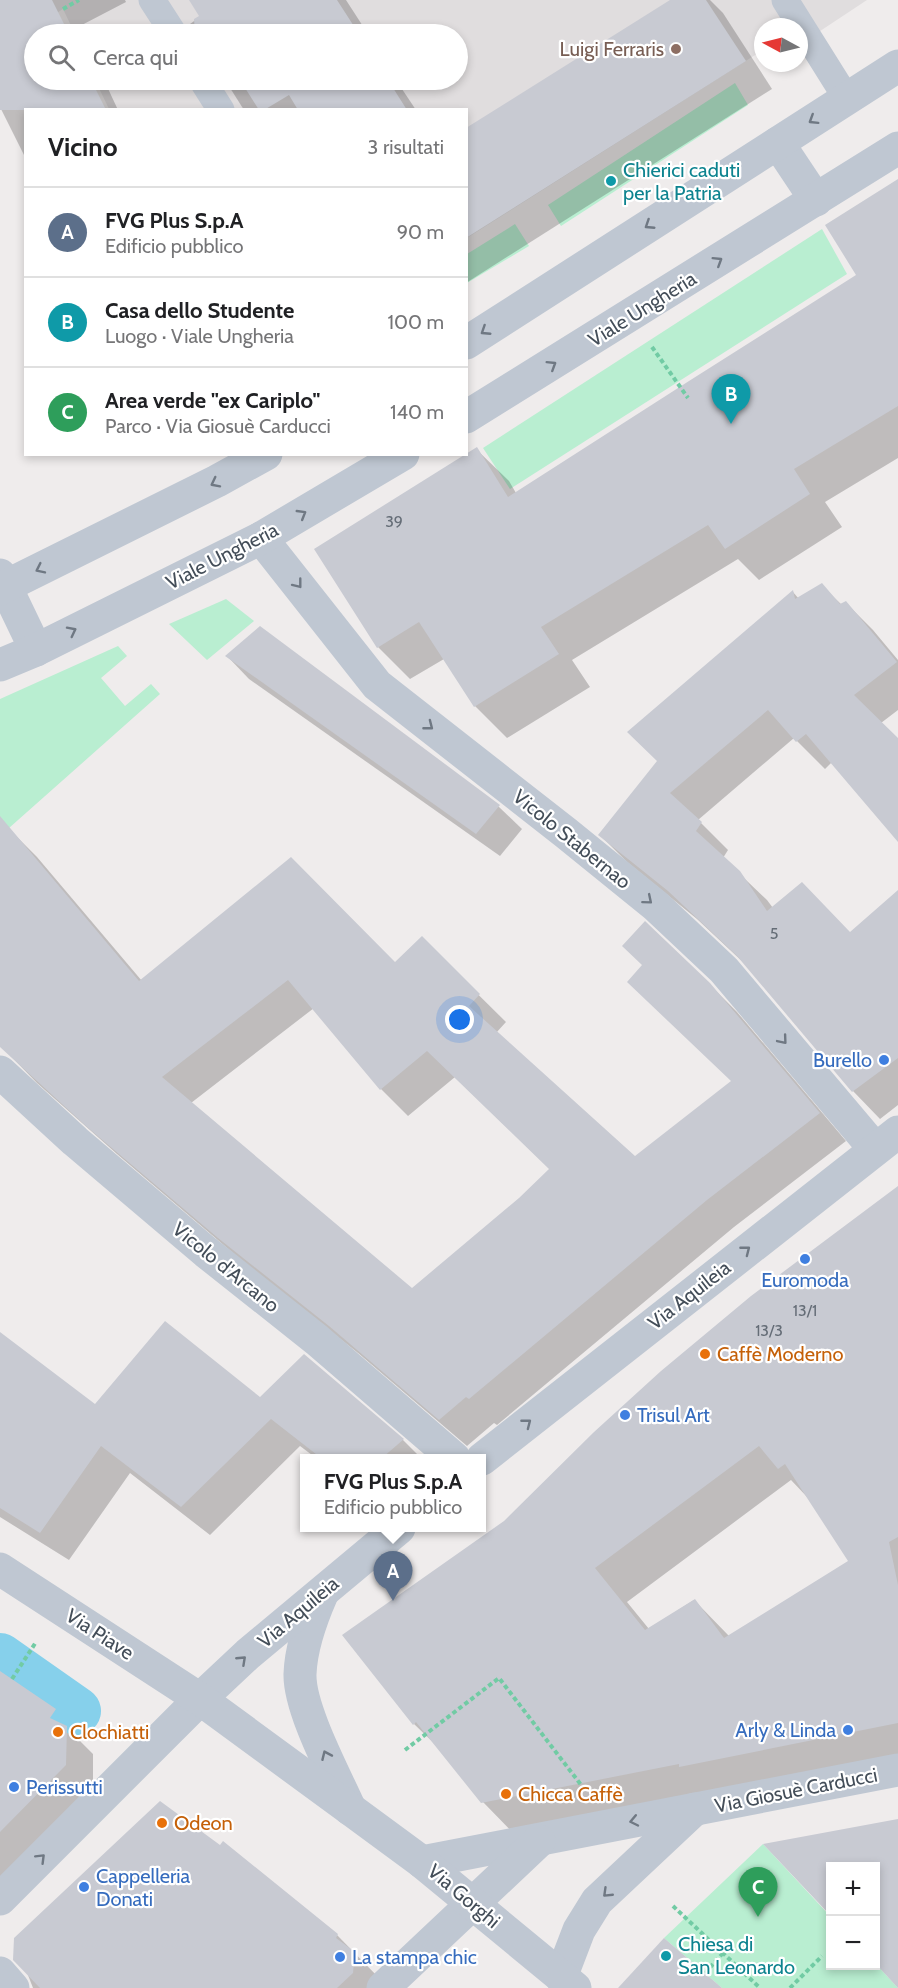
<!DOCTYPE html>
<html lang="it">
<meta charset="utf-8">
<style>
body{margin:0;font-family:Cabin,sans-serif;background:#f6f6f6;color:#202124}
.controls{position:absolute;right:18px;bottom:18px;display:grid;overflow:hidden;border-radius:0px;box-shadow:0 3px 9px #0003}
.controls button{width:54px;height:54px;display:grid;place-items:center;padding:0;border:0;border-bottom:2px solid #e0e0e0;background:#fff;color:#202124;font:30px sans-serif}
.compass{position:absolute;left:754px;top:18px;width:54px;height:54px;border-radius:50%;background:#fff;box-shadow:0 3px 9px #0003;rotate:277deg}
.you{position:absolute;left:460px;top:1020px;width:21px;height:21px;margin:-15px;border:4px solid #fff;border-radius:50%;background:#1a73e8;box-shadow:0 0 0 9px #1a73e833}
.badge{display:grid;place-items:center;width:39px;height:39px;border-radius:50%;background:#2563eb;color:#fff;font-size:20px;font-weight:700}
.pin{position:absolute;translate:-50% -50px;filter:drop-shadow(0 2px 3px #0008)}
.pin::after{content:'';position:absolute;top:32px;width:21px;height:18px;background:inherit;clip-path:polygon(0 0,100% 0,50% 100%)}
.popup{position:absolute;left:300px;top:1454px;width:186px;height:78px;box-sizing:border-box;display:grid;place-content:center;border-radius:0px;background:#fff;filter:drop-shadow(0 2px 4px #0005);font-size:20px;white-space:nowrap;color:#757577}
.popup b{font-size:22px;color:#202124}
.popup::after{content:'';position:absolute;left:50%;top:100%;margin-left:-12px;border:12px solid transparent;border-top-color:#fff}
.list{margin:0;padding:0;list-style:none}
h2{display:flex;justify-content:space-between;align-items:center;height:78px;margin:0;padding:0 24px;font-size:26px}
h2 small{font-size:20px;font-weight:400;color:#757577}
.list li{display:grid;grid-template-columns:39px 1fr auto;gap:18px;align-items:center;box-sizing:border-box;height:90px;padding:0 24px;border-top:2px solid #e0e0e0}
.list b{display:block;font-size:22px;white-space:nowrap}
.list p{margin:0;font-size:20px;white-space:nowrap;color:#757577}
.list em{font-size:20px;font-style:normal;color:#757577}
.icon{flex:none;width:33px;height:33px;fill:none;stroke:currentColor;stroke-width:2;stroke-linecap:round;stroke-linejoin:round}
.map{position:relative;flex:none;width:898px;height:1988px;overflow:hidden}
.search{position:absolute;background:#fff;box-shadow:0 3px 9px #0003;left:24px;top:24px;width:444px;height:66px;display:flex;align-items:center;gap:15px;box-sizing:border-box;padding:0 21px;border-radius:33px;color:#757577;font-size:22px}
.panel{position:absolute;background:#fff;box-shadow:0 3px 9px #0003;left:24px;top:108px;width:444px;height:348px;border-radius:0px}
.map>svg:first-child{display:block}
.education{fill:#e0ddde}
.green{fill:#b9eed1}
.shadow{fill:#0003;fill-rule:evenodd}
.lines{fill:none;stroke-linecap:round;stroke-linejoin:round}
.canal{stroke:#86d0eb;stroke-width:48}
.building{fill:#c8cad2;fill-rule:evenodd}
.path{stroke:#71cba4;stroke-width:4;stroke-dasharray:4.5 3;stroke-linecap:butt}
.service{stroke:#bfc7d2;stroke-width:27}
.minor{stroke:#bfc7d2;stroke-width:33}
.tertiary{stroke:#bfc7d2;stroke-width:33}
.oneway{stroke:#6f7883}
.education-dot{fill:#8d6e63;stroke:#fff;stroke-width:2}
.culture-dot{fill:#0f9aa8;stroke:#fff;stroke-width:2}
.shop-dot{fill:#3f7fe0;stroke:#fff;stroke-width:2}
.food-dot{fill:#e8710a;stroke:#fff;stroke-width:2}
.labels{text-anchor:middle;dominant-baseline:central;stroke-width:4.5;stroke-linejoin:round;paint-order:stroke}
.number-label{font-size:16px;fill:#656d77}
.education-label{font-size:20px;fill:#785e54;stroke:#fff;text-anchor:end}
.culture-label{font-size:20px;fill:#0d838f;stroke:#fff;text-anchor:start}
.street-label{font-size:20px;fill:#444e59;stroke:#fff}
.shop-label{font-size:20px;fill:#366cbe;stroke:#fff;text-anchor:start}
.food-label{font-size:20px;fill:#c56008;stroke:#fff;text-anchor:start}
</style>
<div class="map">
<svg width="898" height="1988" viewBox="0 0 898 1988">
<rect width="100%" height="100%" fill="#efecec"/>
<path class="education" d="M 48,0 L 867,0 L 799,45 L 799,27 L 763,27 L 763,50 L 467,238 L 466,110 L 109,109 L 95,80 L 458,80 L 458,34 L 75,34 L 63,9 L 46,20 Z"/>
<g class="green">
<path d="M 735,83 L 748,105 L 561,226 L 548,205 Z"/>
<path d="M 515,224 L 529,246 L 467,283 L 467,254 Z"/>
<path d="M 822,229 L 847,274 L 510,489 L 483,448 Z"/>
<path d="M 226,599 L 254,621 L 207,660 L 169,624 Z"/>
<path d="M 118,646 L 127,656 L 101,678 L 125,706 L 151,684 L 160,694 L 0,836 L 0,699 Z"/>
<path d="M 763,1844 L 830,1916 L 830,1966 L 876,1964 L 898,1988 L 722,1988 L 664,1938 Z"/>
</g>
<g class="shadow">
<path d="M 0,0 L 125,0 L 126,2 L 78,27 L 81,34 L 34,34 L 34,80 L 104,80 L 118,110 L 26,110 L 26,159 L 0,107 Z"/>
<path d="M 191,0 L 346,0 L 368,34 L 197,34 L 190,24 L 201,16 Z"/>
<path d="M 673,0 L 710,0 L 723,13 L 772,89 L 466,283 L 466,130 Z"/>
<path d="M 225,80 L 396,80 L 416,110 L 244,110 Z"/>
<path d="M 898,180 L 898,458 L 825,502 L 842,527 L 759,580 L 738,559 L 572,660 L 590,687 L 507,738 L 475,706 L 444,659 L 410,679 L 378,647 L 476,449 L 509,481 L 516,493 L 859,275 Z"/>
<path d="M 821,585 L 842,605 L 846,603 L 873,630 L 898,660 L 898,710 L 881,723 L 898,741 L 898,836 L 832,762 L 825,769 L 794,738 L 698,820 L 728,850 L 723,858 L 767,900 L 773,908 L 851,934 L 898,892 L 898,1105 L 880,1119 L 853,1091 L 745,964 L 697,919 L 627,862 L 600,835 L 793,592 L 799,599 Z"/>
<path d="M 260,627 L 499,807 L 522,829 L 500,856 L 249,679 L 227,656 Z"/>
<path d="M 10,830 L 37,857 L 142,981 L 395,964 L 422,939 L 506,1022 L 496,1033 L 635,1158 L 733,1082 L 709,984 L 737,1012 L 846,1141 L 734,1227 L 497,1425 L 494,1423 L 467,1446 L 358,1353 L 247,1265 L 117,1154 L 37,1083 L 0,1045 L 0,839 ZM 314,1008 L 381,1089 L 408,1116 L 455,1077 L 551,1170 L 520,1199 L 412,1290 L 191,1103 Z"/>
<path d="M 898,1188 L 898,1762 L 516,1836 L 483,1802 L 443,1752 L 414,1724 L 505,1522 ZM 791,1480 L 809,1499 L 878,1589 L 729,1636 L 694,1600 L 649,1629 L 627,1602 Z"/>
<path d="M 0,1334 L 95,1406 L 260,1399 L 304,1356 L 403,1440 L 421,1458 L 316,1458 L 300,1446 L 210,1535 L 130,1473 L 69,1560 L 0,1517 Z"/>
<path d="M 2,1674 L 55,1710 L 82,1737 L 80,1741 L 93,1754 L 93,1792 L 0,1910 L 0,1677 Z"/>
<path d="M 898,1820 L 898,1986 L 876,1962 L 876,1866 L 830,1866 L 766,1845 Z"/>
<path d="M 337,1935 L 382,1981 L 382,1988 L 33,1988 L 28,1975 Z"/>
</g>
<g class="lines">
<path class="canal" d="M 0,1657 L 77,1711"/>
</g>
<g class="building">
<path d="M 0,0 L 52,0 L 69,34 L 34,34 L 34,80 L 91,80 L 106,110 L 0,110 Z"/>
<path d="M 189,0 L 337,0 L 359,34 L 195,34 L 194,19 L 199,16 Z"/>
<path d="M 670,0 L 706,0 L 746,61 L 466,238 L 466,128 Z"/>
<path d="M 223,80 L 388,80 L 407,110 L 298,110 L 289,95 L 264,110 L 259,110 L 240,80 L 228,87 Z"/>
<path d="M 898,179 L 898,406 L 794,469 L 810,494 L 725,549 L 708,525 L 541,627 L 559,654 L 474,707 L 419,622 L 377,648 L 314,549 L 477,447 L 508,497 L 689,381 L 856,275 L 825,225 Z"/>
<path d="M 822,583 L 840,604 L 846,601 L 897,662 L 854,695 L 898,738 L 898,842 L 806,734 L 796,742 L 768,710 L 670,793 L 702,822 L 696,831 L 740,871 L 767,911 L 802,882 L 850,932 L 898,890 L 898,1058 L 852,1092 L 737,956 L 668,891 L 598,835 L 657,761 L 627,732 L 793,590 L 795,599 Z"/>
<path d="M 260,626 L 500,805 L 476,834 L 225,656 Z"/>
<path d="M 0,816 L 139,981 L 291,857 L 395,962 L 422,936 L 480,994 L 469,1006 L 635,1156 L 731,1081 L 627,982 L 642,965 L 622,946 L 645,921 L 710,983 L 820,1113 L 707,1200 L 469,1399 L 466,1397 L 439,1420 L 329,1326 L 218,1238 L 87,1127 L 0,1047 ZM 288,980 L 380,1090 L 427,1051 L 549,1169 L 519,1198 L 412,1288 L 162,1077 Z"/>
<path d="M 898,1186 L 898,1537 L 889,1542 L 898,1585 L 898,1723 L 679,1767 L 679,1764 L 481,1803 L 416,1722 L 413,1725 L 342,1635 L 504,1521 L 594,1432 L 661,1371 L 751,1296 ZM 759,1446 L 778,1469 L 785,1464 L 848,1561 L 724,1638 L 695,1599 L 645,1630 L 595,1568 Z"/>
<path d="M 165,1321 L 260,1397 L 304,1354 L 404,1439 L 382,1458 L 321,1458 L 271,1419 L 181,1507 L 101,1446 L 40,1533 L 0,1508 L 0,1332 L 95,1404 Z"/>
<path d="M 0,1671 L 56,1709 L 50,1718 L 67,1726 L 66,1765 L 0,1832 Z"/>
<path d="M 160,1801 L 220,1845 L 223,1841 L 338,1934 L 336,1938 L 355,1952 L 353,1973 L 337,1988 L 40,1988 L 13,1960 L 14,1938 Z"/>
<path d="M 898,1819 L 898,1988 L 876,1964 L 876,1866 L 831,1866 L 831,1916 L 763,1844 Z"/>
<path d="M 664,1938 L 722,1988 L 618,1988 Z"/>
</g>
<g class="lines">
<g class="path">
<path d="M 63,9 L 79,0"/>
<path d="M 652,347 L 688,398"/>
<path d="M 12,1679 L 36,1642"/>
<path d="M 405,1750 L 499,1678 L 585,1790"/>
<path d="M 673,1906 L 760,1988"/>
<path d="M 705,1973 L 723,1953"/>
<path d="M 790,1988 L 822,1956"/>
</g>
<g class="service">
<path d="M 152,0 L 174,34"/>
<path d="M 785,0 L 847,99"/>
<path d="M 202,80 L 221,110"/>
</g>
<g class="minor">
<path d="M 778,143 L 816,200"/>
<path d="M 261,538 L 377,685 L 566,833 L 656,906 L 724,970 L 875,1149"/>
<path d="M 0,575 L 36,650"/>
<path d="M 0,1072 L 75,1141 L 206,1252 L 317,1340 L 454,1458"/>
<path d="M 482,1459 L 898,1132"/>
<path d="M 322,1594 C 311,1619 301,1646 300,1674 C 299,1709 335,1775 350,1809"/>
<path d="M 422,1862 L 898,1770"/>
<path d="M 0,1899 L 200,1699 L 248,1654 L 399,1528"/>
<path d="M 0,1973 L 13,1988"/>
<path d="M 561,1977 L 579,1930 L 597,1901 L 695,1809"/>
<path d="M 383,1988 L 539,1841"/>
</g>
<g class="tertiary">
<path d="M 466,343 L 898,66"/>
<path d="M 466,417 L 898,148"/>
<path d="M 0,589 L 217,481 L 266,454"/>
<path d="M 0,665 L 36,650 L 261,538 L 403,454"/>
<path d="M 0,1569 L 200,1699 L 350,1809 L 422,1862 L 575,1988"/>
</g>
</g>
<defs><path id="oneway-chevron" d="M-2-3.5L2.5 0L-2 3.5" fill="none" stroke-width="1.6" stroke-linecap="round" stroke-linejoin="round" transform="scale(1.5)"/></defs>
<g class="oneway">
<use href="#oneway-chevron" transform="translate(813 120) rotate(148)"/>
<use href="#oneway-chevron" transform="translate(649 225) rotate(147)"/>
<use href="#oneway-chevron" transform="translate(718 261) rotate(-32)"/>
<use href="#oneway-chevron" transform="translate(485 331) rotate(147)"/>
<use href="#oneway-chevron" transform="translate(552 365) rotate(-32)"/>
<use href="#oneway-chevron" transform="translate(215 483) rotate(153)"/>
<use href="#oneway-chevron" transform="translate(302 514) rotate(-31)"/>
<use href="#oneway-chevron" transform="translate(40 569) rotate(154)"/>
<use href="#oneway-chevron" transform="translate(298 584) rotate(52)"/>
<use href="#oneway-chevron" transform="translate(72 631) rotate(-27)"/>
<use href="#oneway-chevron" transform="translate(429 726) rotate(38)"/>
<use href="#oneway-chevron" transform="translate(648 900) rotate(40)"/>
<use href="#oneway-chevron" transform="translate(783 1040) rotate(50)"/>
<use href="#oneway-chevron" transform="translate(746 1250) rotate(-38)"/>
<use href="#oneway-chevron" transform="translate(527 1423) rotate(-38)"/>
<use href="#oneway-chevron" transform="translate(242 1660) rotate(-43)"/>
<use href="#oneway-chevron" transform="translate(326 1755) rotate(-114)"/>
<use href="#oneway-chevron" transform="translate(634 1821) rotate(168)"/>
<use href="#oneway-chevron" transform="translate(41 1858) rotate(-45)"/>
<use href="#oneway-chevron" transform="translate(607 1893) rotate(136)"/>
</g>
<circle class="education-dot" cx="676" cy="49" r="6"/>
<g class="culture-dot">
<circle cx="611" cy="181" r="6"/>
<circle cx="666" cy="1956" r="6"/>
</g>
<g class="shop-dot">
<circle cx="884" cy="1060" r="6"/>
<circle cx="805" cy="1259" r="6"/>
<circle cx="625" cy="1415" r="6"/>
<circle cx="848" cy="1730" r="6"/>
<circle cx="14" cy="1787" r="6"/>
<circle cx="84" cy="1887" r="6"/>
<circle cx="340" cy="1957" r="6"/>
</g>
<g class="food-dot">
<circle cx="705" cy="1354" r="6"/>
<circle cx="58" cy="1732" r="6"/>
<circle cx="506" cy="1794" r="6"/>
<circle cx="162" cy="1823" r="6"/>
</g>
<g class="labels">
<g class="number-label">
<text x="394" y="521">39</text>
<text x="774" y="933">5</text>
<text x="805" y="1310">13/1</text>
<text x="769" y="1330">13/3</text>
</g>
<g class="education-label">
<text x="664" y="49">Luigi Ferraris</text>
</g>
<g class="culture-label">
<text x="623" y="170">Chierici caduti<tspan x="623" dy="23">per la Patria</tspan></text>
<text x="678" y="1944">Chiesa di<tspan x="678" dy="23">San Leonardo</tspan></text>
</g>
<g class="street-label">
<text transform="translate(642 309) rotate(-32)">Viale Ungheria</text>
<text transform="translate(222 556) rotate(-27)">Viale Ungheria</text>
<text transform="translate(572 839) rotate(39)">Vicolo Stabernao</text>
<text transform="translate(226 1267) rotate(39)">Vicolo d'Arcano</text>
<text transform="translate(689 1295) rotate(-38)">Via Aquileia</text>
<text transform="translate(298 1612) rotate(-40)">Via Aquileia</text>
<text transform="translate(100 1634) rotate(33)">Via Piave</text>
<text transform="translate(796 1790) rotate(-11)">Via Giosuè Carducci</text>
<text transform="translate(464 1896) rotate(40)">Via Gorghi</text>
</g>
<g class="shop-label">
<text x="872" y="1060" text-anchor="end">Burello</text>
<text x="805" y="1280" text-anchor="middle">Euromoda</text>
<text x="637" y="1415">Trisul Art</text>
<text x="836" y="1730" text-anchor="end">Arly &amp; Linda</text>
<text x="26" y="1787">Perissutti</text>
<text x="96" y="1876">Cappelleria<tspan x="96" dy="23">Donati</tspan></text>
<text x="352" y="1957">La stampa chic</text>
</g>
<g class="food-label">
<text x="717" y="1354">Caffè Moderno</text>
<text x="70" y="1732">Clochiatti</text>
<text x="518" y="1794">Chicca Caffè</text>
<text x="174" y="1823">Odeon</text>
</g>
</g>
</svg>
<div class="controls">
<button>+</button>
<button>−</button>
</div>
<svg class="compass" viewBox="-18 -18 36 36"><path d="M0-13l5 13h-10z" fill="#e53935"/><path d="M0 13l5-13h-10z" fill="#757577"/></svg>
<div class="you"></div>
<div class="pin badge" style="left:393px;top:1601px;background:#5c6f8a">A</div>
<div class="popup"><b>FVG Plus S.p.A</b>Edificio pubblico</div>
<div class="pin badge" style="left:731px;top:424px;background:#0f9aa8">B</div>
<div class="pin badge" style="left:758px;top:1917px;background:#2e9e5b">C</div>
<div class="search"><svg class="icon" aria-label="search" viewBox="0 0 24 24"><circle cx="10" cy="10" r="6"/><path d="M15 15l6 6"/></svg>Cerca qui</div>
<section class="panel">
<h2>Vicino<small>3 risultati</small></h2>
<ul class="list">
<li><span class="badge" style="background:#5c6f8a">A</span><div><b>FVG Plus S.p.A</b><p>Edificio pubblico</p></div><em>90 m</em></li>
<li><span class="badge" style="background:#0f9aa8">B</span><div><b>Casa dello Studente</b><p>Luogo · Viale Ungheria</p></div><em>100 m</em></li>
<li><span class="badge" style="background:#2e9e5b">C</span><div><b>Area verde &quot;ex Cariplo&quot;</b><p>Parco · Via Giosuè Carducci</p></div><em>140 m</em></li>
</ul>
</section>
</div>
